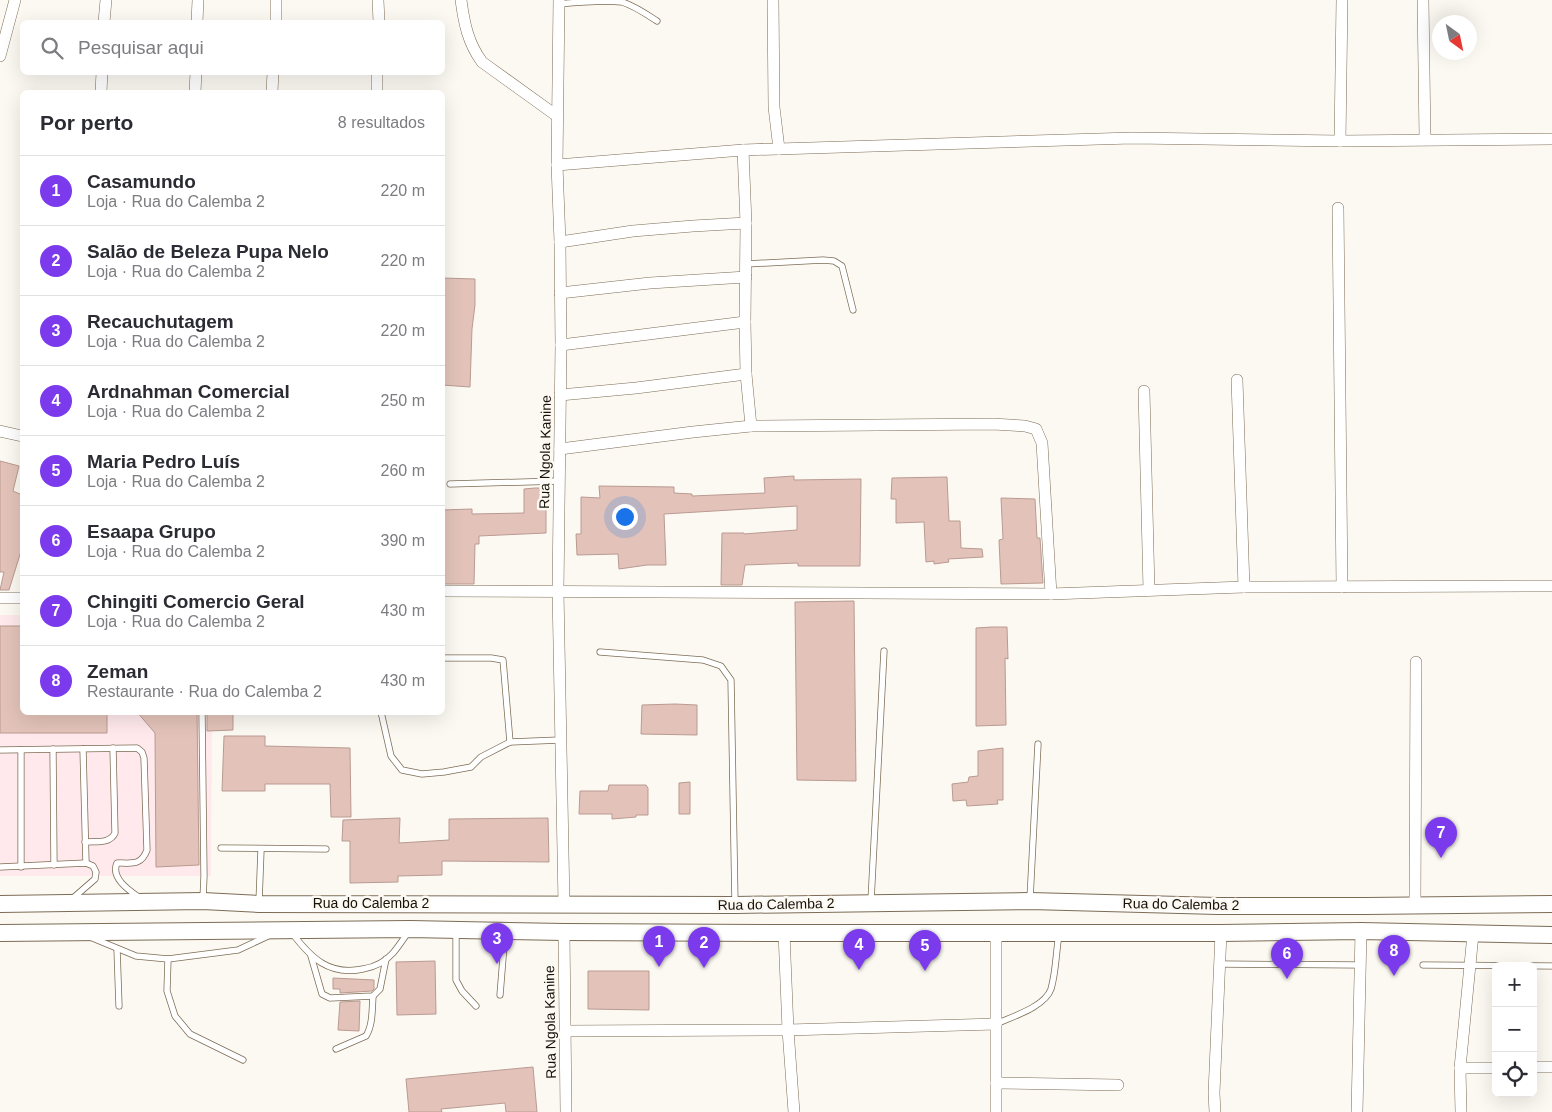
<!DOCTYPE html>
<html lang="pt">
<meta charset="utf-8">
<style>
body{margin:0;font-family:Helvetica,sans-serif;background:#f2f2f3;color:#2b2b33}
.controls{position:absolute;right:15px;bottom:15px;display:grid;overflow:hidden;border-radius:8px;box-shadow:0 5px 20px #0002}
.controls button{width:45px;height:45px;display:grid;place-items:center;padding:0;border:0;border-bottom:1px solid #e1e1e2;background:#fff;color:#2b2b33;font:25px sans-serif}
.compass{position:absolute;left:1432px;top:15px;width:45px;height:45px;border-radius:50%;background:#fff;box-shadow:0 5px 20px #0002;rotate:147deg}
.you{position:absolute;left:624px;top:516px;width:18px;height:18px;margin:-12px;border:4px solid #fff;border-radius:50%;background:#1a73e8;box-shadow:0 0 0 8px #1a73e833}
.badge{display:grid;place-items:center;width:32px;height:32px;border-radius:50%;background:#7c3aed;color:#fff;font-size:16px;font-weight:700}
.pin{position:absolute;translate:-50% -41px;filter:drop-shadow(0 1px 2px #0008)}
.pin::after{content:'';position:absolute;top:26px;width:18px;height:15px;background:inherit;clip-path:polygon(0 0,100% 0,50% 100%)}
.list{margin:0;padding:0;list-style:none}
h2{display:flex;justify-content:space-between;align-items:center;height:65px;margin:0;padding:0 20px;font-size:21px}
h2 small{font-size:16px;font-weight:400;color:#7c7c81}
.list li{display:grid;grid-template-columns:32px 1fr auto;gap:15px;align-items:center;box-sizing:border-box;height:70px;padding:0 20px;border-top:1px solid #e1e1e2}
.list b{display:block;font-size:19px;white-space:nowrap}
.list p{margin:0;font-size:16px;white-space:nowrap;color:#7c7c81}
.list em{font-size:16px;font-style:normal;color:#7c7c81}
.icon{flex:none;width:28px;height:28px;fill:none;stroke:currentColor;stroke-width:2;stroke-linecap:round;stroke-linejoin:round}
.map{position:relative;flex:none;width:1552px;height:1112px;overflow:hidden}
.search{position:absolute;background:#fff;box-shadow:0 5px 20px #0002;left:20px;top:20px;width:425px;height:55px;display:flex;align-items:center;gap:12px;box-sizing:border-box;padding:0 18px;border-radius:8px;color:#7c7c81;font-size:19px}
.panel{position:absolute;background:#fff;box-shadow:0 5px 20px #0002;left:20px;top:90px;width:425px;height:625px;border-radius:8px}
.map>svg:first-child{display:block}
.commercial{fill:#ffe9ec}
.building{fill:#e3c3b9;stroke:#b99a91}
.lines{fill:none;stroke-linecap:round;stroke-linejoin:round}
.service-casing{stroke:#7c6c55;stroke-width:7}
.minor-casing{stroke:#7c6c55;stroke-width:12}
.secondary-casing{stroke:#7c6c55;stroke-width:18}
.service{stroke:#fff;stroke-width:5.5}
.minor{stroke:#fff;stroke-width:11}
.secondary{stroke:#fff;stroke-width:16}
.labels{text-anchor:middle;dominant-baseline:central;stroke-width:5;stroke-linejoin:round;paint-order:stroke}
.street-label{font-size:14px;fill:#161007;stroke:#fcf9f3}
</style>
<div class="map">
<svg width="1552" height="1112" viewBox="0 0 1552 1112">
<rect width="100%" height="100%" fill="#fcf9f3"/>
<path class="commercial" d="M 0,615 L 22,615 L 22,712 L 212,713 L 211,876 L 0,876 Z"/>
<g class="building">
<path d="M 442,278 L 475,279 L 475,305 L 472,329 L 470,387 L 442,385 Z"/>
<path d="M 0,461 L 19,466 L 13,491 L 22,495 L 22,548 L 9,590 L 0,590 L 4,572 L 0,572 Z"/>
<path d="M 794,476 L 794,480 L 861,479 L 860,566 L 798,566 L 798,563 L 745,565 L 742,585 L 721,585 L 722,533 L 744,533 L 744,534 L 797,530 L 797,506 L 664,514 L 666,565 L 647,565 L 619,569 L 618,554 L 577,555 L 576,534 L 581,534 L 581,497 L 600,498 L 599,486 L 674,487 L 674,493 L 692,494 L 692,496 L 765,493 L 764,478 Z"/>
<path d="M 947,477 L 949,521 L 960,521 L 961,548 L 982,549 L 983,557 L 948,559 L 949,562 L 934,564 L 934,561 L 926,562 L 924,522 L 896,523 L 896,499 L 891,499 L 892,478 Z"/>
<path d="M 535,488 L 546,488 L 546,533 L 479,536 L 479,544 L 475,544 L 474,584 L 442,584 L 442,510 L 472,509 L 472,514 L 524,513 L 524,489 Z"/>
<path d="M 1001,498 L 1035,499 L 1037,538 L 1040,538 L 1043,583 L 1001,584 L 999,540 L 1003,539 Z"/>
<path d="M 854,601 L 856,781 L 797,780 L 795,602 Z"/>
<path d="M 0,626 L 22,626 L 22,712 L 107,712 L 107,733 L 0,733 Z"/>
<path d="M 992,627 L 1007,627 L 1008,659 L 1005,658 L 1006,725 L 976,726 L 976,628 Z"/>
<path d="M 675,704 L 697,705 L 697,735 L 641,734 L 642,705 Z"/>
<path d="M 137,712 L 197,712 L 199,865 L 156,867 L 155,733 Z"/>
<path d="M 207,712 L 233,712 L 233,730 L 207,731 Z"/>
<path d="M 224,736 L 265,736 L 265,746 L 350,748 L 351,817 L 331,817 L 330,784 L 265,784 L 265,791 L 222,791 Z"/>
<path d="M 1003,748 L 1003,800 L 997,800 L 998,804 L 967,806 L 966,800 L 953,801 L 952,784 L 968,782 L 969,777 L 978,776 L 978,751 Z"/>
<path d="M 690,782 L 690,814 L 679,814 L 679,783 Z"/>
<path d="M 609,785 L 646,785 L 648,788 L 648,815 L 636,815 L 636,817 L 612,819 L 612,814 L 579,814 L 580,791 L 608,791 Z"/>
<path d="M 400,818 L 399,843 L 449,840 L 449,819 L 548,818 L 549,862 L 442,861 L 442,875 L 398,876 L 398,882 L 350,883 L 350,841 L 342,841 L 343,820 Z"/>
<path d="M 435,961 L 436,1014 L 397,1015 L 396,962 Z"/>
<path d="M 588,971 L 649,971 L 649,1010 L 588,1009 Z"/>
<path d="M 333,978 L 374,980 L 374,989 L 372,991 L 340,993 L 340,989 L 333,989 Z"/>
<path d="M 360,1001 L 359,1031 L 338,1030 L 340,1002 Z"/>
<path d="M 533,1067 L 537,1112 L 506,1112 L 505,1103 L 441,1109 L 442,1112 L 409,1112 L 406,1079 Z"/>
</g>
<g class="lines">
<defs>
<g id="service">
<path d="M 559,4 C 579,2 603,0 622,2 C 635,6 646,14 657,21"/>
<path d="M 746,264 L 823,260 L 834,261 L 842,266 L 853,310"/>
<path d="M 450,484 L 559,481"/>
<path d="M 600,652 L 703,660 L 721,666 L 731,680 L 735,903"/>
<path d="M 442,658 L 491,658 L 503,660 L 510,742"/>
<path d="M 202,712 L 204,876 L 203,899"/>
<path d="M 381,712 L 391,756 L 402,770 L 422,774 L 444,772 L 471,767 L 481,757 L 510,742 L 560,740"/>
<path d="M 53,749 L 54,865"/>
<path d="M 83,749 L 86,863"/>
<path d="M 0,750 L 137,748 L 142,752 L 144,758 L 147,850 C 141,866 132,863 117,863 C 110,878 130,891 140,898"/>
<path d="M 21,750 L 21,867"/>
<path d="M 85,842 C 96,841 110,844 115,833 L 113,748"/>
<path d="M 221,848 L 326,849"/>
<path d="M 0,867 L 86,863 L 93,866 L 96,872 L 95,879 L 72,899"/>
<path d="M 1030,899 L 1038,744"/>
<path d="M 871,901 L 884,651"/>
<path d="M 259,902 L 261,850"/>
<path d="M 456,932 L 456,980 L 462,991 L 476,1006"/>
<path d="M 292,933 C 311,958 329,976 363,969 C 375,967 385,962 393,953 C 399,946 404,938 409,931"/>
<path d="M 90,937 L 136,956 L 168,959 L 238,950 L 268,936"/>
<path d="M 117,949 L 119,1006"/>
<path d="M 311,956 L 322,994 L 330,998 L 373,996 L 380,989 L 386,959"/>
<path d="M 168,959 L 167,991 L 175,1016 L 190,1034 L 243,1060"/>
<path d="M 1219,964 L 1360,965"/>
<path d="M 1423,965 L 1552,966"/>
<path d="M 500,995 L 505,933"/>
<path d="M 996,1024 C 1011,1017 1045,1007 1051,989 C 1056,972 1056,952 1059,934"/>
<path d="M 336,1049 L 366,1036 C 373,1025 372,1009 373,996"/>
</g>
<g id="minor">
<path d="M 378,0 L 379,22"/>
<path d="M 461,0 C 464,23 468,43 482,62 L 557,116"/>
<path d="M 559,0 L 557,165 L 560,242 L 561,345 L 558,591 L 564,904"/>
<path d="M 773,0 L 774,107 L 779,149"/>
<path d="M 1423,0 L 1425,139"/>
<path d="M 104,22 L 106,0"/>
<path d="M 197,22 L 198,0"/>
<path d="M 276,22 L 276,0"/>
<path d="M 0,56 L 15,0"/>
<path d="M 101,92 L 102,72"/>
<path d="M 195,92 L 196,72"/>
<path d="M 272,92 L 273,72"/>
<path d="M 377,92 L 377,72"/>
<path d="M 1340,141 L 1342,0"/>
<path d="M 743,150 L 746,223 L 745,322 L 746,374 L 751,426"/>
<path d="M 557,165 L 743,150 L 1132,138 L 1340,141 L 1552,139"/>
<path d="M 1338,208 L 1342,587"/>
<path d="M 560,242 L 633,231 L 693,226 L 746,223"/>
<path d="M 560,293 L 650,283 L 746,277"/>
<path d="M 561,345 L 745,322"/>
<path d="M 1237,380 L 1244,587"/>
<path d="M 1144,391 L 1149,590"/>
<path d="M 560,395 L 636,388 L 746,374"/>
<path d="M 0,431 L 22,436"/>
<path d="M 560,449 L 693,432 L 751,426 L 993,424 L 1025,426 L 1036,429 L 1042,443 L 1051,594"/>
<path d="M 442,591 L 1051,594 L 1244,587 L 1552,586"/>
<path d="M 0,598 L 22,598"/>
<path d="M 1415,906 L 1416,662"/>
<path d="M 564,932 L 566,1112"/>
<path d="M 784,933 L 788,1030 L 794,1112"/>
<path d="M 565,1031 L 788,1030 L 996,1024"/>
<path d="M 1533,1067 L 1552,1067"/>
<path d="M 1460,1068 L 1496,1068"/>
<path d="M 996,1083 L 1118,1085"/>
<path d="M 996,1112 L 996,932"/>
<path d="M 1215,1112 L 1214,1093 L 1221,933"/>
<path d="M 1357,1112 L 1361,931"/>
<path d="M 1461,1112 L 1460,1068 L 1473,934"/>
</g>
<g id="secondary">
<path d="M 0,904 L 203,901 L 259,904 L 735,905 L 1030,901 L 1218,906 L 1366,906 L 1552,904"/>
<path d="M 0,933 L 410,929 L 564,932 L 784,933 L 1221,933 L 1361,931 L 1552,935"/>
</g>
</defs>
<use href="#service" class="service-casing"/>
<use href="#minor" class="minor-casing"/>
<use href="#secondary" class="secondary-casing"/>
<use href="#service" class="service"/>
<use href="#minor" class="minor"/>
<use href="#secondary" class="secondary"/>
</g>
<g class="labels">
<g class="street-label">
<text transform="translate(545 452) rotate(-89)">Rua Ngola Kanine</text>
<text x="371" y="903">Rua do Calemba 2</text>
<text transform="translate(776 904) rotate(-1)">Rua do Calemba 2</text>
<text transform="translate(1181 904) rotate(1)">Rua do Calemba 2</text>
<text transform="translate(550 1022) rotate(-91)">Rua Ngola Kanine</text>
</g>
</g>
</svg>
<div class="controls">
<button>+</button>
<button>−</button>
<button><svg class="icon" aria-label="locate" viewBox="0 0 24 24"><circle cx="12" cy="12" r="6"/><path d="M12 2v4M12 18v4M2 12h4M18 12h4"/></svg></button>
</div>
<svg class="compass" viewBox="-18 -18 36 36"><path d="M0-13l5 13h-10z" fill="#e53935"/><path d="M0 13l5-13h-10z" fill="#7c7c81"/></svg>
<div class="you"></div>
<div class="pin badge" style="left:659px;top:967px">1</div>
<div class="pin badge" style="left:704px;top:968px">2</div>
<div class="pin badge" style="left:497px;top:964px">3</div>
<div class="pin badge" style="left:859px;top:970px">4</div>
<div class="pin badge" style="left:925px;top:971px">5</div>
<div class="pin badge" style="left:1287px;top:979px">6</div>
<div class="pin badge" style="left:1441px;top:858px">7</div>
<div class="pin badge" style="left:1394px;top:976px">8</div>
<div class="search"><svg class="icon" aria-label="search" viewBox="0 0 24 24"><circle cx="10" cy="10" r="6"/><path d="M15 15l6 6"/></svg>Pesquisar aqui</div>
<section class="panel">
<h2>Por perto<small>8 resultados</small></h2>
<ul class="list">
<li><span class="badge">1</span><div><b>Casamundo</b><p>Loja · Rua do Calemba 2</p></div><em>220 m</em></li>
<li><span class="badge">2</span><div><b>Salão de Beleza Pupa Nelo</b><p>Loja · Rua do Calemba 2</p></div><em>220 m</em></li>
<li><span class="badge">3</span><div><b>Recauchutagem</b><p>Loja · Rua do Calemba 2</p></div><em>220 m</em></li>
<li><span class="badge">4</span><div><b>Ardnahman Comercial</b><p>Loja · Rua do Calemba 2</p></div><em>250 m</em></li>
<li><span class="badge">5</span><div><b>Maria Pedro Luís</b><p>Loja · Rua do Calemba 2</p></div><em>260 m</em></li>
<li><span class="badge">6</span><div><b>Esaapa Grupo</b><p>Loja · Rua do Calemba 2</p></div><em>390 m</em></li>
<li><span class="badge">7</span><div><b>Chingiti Comercio Geral</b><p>Loja · Rua do Calemba 2</p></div><em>430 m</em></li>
<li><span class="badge">8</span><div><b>Zeman</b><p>Restaurante · Rua do Calemba 2</p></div><em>430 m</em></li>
</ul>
</section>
</div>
